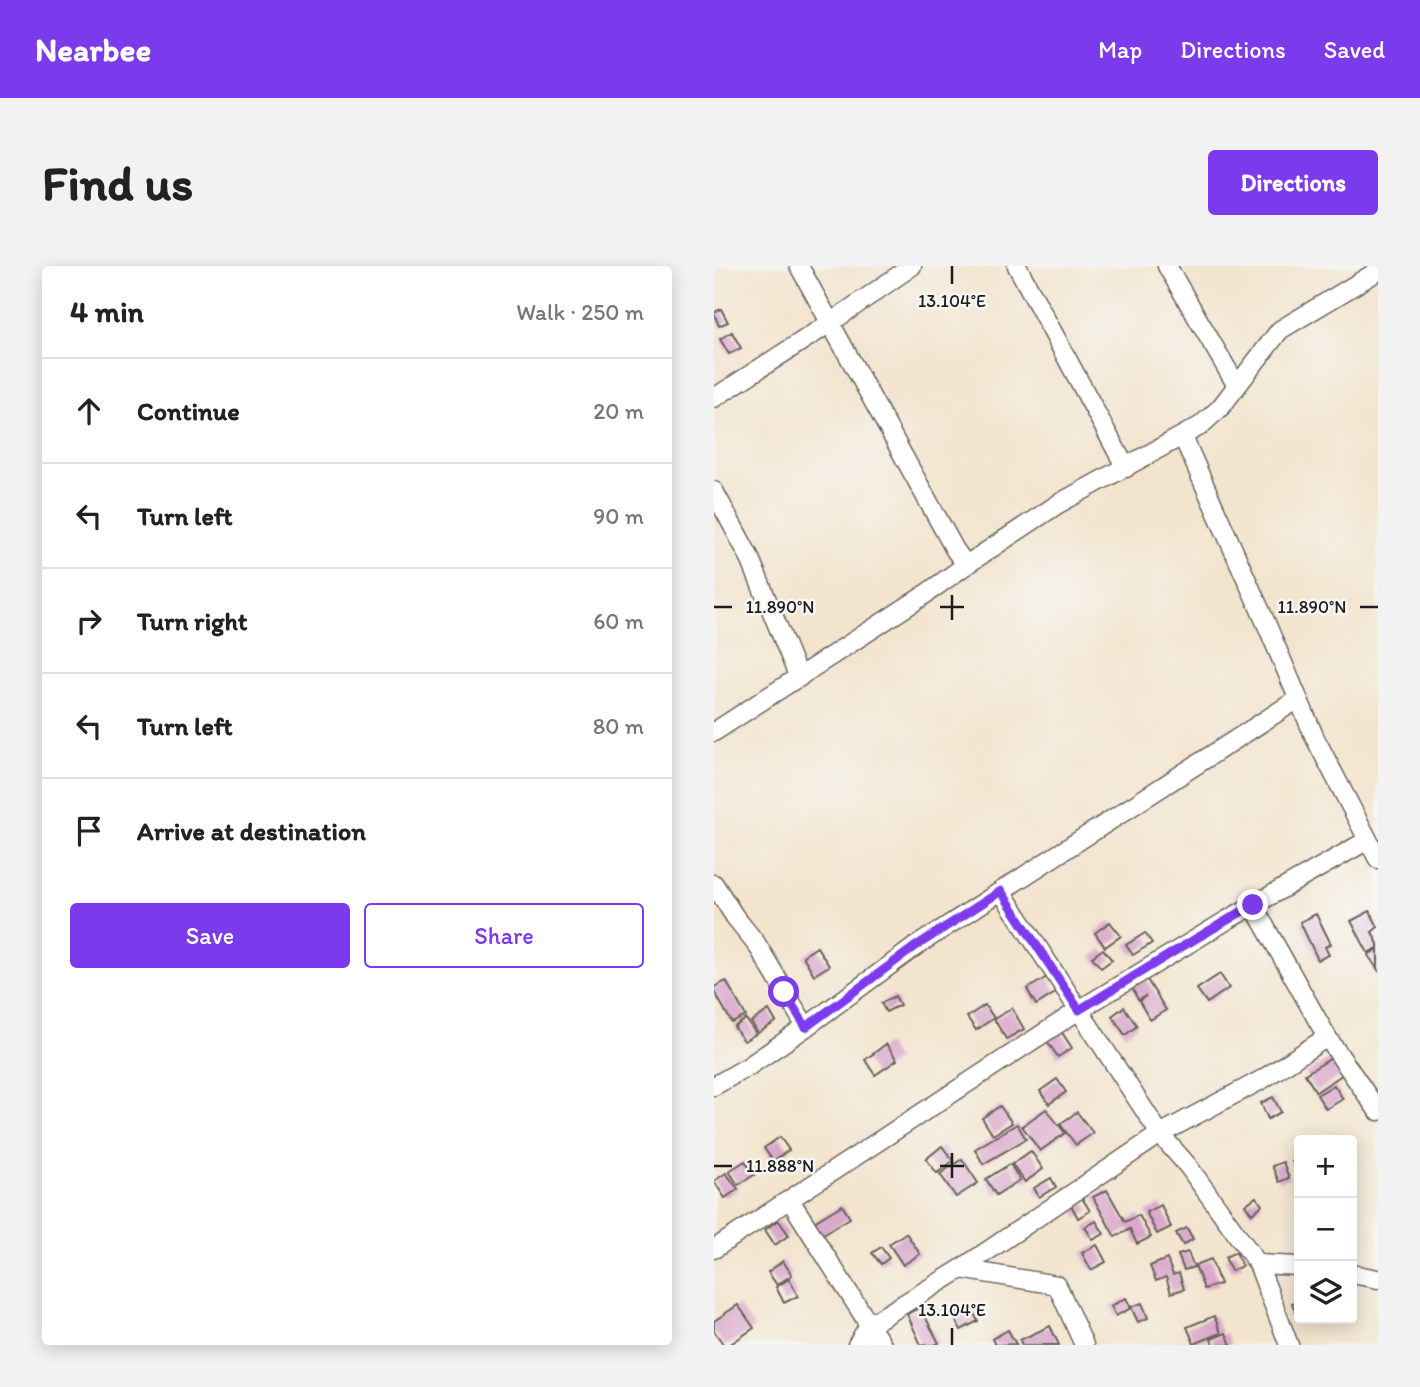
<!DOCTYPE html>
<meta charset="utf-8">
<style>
body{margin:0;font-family:Itim,sans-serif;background:#f2f2f2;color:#222}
.controls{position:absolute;right:21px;bottom:21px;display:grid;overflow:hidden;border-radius:7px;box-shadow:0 4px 18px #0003}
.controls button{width:63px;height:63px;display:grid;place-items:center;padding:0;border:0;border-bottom:2px solid #e0e0e0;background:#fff;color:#222;font:35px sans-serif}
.stop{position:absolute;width:21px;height:21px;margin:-16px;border:5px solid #7c3aed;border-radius:50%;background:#fff}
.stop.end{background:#7c3aed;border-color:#fff;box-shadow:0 2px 7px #0008}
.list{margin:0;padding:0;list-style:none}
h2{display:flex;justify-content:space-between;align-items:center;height:91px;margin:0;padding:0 28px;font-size:30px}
h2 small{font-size:23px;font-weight:400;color:#767676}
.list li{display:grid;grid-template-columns:46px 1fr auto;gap:21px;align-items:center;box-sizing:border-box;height:105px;padding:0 28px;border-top:2px solid #e0e0e0}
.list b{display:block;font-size:26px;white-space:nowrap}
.list em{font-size:23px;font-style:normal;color:#767676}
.actions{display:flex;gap:14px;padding:21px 28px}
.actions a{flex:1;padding:16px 0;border:2px solid #7c3aed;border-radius:7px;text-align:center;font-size:24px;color:#7c3aed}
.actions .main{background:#7c3aed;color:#fff}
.icon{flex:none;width:38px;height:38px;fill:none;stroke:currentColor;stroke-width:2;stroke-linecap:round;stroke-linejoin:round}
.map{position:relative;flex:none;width:664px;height:1079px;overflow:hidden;border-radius:7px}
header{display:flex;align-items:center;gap:42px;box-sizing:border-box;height:98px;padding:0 35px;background:#7c3aed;color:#fff}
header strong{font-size:33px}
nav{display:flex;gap:38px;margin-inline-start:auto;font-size:24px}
.intro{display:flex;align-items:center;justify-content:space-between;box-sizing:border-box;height:168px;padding:0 42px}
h1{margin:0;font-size:49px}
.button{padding:18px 32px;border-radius:7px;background:#7c3aed;color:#fff;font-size:24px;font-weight:700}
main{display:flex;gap:42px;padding:0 42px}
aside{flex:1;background:#fff;border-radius:7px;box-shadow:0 4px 18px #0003}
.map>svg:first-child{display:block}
.building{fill:#daa8cb}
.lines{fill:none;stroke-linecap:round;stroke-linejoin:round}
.minor-casing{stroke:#67625a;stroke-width:21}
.minor{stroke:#fff;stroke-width:18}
.route{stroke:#7c3aed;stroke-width:9}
.ticks{fill:none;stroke:#1c1c1c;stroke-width:2.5}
.ticks-label{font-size:18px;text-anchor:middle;fill:#1c1c1c;stroke:#f6f6f2;stroke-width:5;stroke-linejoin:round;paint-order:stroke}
</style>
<header>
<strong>Nearbee</strong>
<nav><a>Map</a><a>Directions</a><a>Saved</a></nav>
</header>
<div class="intro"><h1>Find us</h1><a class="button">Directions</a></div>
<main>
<aside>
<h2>4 min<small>Walk · 250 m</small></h2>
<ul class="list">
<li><svg class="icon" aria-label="ahead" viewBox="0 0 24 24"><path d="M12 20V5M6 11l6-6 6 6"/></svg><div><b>Continue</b></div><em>20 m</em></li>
<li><svg class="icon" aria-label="left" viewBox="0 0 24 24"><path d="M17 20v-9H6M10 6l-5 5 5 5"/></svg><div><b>Turn left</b></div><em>90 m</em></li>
<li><svg class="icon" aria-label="right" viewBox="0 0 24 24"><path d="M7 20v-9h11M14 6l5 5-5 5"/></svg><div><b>Turn right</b></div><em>60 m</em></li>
<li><svg class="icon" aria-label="left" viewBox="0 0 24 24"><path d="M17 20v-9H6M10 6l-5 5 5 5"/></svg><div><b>Turn left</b></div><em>80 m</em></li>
<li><svg class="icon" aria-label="arrive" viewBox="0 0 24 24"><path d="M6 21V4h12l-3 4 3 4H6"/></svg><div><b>Arrive at destination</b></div></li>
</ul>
<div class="actions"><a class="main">Save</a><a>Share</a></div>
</aside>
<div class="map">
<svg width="664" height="1079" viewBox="0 0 664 1079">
<rect width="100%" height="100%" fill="#f6f6f2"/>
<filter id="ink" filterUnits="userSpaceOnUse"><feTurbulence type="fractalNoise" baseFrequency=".0143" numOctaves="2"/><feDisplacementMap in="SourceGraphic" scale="14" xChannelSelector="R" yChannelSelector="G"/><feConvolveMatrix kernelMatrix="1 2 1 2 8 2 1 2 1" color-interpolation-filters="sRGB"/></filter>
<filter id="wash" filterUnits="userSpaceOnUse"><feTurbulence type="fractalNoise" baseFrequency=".00686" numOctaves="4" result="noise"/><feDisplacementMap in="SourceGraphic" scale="28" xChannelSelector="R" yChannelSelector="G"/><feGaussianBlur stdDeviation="1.57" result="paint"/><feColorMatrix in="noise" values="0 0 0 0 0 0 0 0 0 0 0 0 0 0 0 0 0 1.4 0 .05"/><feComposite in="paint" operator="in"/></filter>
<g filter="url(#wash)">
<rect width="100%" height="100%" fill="#f3e4ce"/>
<g id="blocks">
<g class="building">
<path d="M 7,43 L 14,56 L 5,60 L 0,47 Z"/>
<path d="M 18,66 L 27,82 L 15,88 L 6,73 Z"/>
<path d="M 656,645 L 664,661 L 658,666 L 664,678 L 664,682 L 654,687 L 637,655 Z"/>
<path d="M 602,648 L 617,678 L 611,681 L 615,689 L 604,694 L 586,656 Z"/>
<path d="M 396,656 L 407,670 L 391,681 L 381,667 Z"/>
<path d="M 431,667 L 438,677 L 419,689 L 412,679 Z"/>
<path d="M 103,681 L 115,700 L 100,709 L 89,690 Z"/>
<path d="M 389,683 L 398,694 L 387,702 L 378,691 Z"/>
<path d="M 664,683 L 664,704 L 654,689 Z"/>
<path d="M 506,708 L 515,722 L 493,737 L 483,723 Z"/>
<path d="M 333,711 L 343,726 L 322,739 L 313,723 Z"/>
<path d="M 432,712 L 452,744 L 436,754 L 425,735 L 432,730 L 424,734 L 417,720 Z"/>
<path d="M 12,715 L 32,750 L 18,757 L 0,725 L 0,721 Z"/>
<path d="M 181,730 L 186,739 L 172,746 L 167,737 Z"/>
<path d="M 271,739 L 280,752 L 262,764 L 253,751 Z"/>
<path d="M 410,741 L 423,760 L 411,769 L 398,750 Z"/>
<path d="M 298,742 L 310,763 L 292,773 L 280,753 Z"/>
<path d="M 55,744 L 62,756 L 44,767 L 37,756 Z"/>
<path d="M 32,753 L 42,768 L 30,775 L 20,761 Z"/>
<path d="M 347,765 L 358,782 L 344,791 L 333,775 Z"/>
<path d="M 172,778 L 183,794 L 161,809 L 151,794 Z"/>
<path d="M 621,790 L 631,807 L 602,826 L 591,808 Z"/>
<path d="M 343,813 L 352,826 L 335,838 L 326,825 Z"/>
<path d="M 620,819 L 629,833 L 612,843 L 603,829 Z"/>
<path d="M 559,831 L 567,846 L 554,853 L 547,837 Z"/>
<path d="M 286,840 L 298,857 L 279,869 L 268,852 Z"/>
<path d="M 332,843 L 351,867 L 326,885 L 308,860 Z"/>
<path d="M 363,846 L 379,867 L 362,879 L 346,858 Z"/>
<path d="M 303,858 L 312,873 L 269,898 L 261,883 Z"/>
<path d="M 66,871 L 75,884 L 59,895 L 50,882 Z"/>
<path d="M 228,880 L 239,895 L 223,907 L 212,893 Z"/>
<path d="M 317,885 L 329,903 L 311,916 L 298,898 Z"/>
<path d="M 585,890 L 585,907 L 578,895 Z"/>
<path d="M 248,893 L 264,917 L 242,931 L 226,908 Z"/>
<path d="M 31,895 L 40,909 L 24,919 L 15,905 Z"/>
<path d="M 569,896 L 575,912 L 565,916 L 558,900 Z"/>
<path d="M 296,898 L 306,914 L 282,929 L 272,913 Z"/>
<path d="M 12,907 L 24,923 L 11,932 L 0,915 Z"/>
<path d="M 337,912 L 342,921 L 325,931 L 320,922 Z"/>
<path d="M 393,924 L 411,956 L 425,949 L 437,971 L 423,978 L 416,963 L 401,971 L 379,931 Z"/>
<path d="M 542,931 L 548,939 L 538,948 L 531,939 Z"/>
<path d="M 368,932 L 376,945 L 364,952 L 357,939 Z"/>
<path d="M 128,939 L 136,952 L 103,972 L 95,959 Z"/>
<path d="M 447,939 L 457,961 L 443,968 L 432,946 Z"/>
<path d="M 64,954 L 75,969 L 61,979 L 51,964 Z"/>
<path d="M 382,955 L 390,968 L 379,974 L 371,961 Z"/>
<path d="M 473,962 L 479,973 L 469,979 L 462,967 Z"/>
<path d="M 192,967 L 206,988 L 189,999 L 175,978 Z"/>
<path d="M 383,979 L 392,996 L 377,1004 L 368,987 Z"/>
<path d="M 167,981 L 175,992 L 167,998 L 158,987 Z"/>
<path d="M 474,986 L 480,1001 L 470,1004 L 464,989 Z"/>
<path d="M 522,986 L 528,1000 L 517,1005 L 511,991 Z"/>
<path d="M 453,993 L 459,1009 L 465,1007 L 470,1023 L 457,1027 L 452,1011 L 442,1015 L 436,1000 Z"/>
<path d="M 497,993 L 506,1018 L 490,1023 L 481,999 Z"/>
<path d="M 69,995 L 78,1009 L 63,1019 L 54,1006 Z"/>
<path d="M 75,1013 L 84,1030 L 70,1037 L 62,1021 Z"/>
<path d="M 412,1032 L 417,1042 L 402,1050 L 397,1040 Z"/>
<path d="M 585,1034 L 585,1055 L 578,1037 Z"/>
<path d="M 428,1037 L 434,1052 L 424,1056 L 417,1041 Z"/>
<path d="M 24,1039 L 40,1062 L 15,1079 L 10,1079 L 0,1065 L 0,1055 Z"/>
<path d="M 256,1040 L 264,1055 L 247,1064 L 239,1049 Z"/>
<path d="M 206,1041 L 225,1077 L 221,1079 L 207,1079 L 193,1048 Z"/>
<path d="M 500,1050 L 507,1067 L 480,1078 L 473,1061 Z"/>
<path d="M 336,1060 L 345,1079 L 308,1079 L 306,1074 Z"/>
<path d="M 294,1064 L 302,1078 L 281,1079 L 278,1073 Z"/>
<path d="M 512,1067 L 517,1079 L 499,1079 L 497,1073 Z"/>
</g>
</g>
</g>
<g filter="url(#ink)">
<use href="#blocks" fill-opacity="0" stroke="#67625a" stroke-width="2"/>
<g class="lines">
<defs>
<g id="minor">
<path d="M 303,0 L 412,202"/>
<path d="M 453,0 L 523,120"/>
<path d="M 0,132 L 116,57 L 198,0"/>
<path d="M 469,171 L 552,357 L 601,472 L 664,593"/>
<path d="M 0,225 L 35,290 L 85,412"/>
<path d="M 252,299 L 344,238 L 486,160 L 506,142 L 566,64 L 664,5"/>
<path d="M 0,466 L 206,332 L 252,299 L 241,284 L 85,0"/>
<path d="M 0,618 L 21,651 L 42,677 L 92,761 L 202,680 L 584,433"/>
<path d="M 287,625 L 446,868 L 474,900 L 544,998 L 575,1079"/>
<path d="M 539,639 L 613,771 L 664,845"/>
<path d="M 0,820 L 35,800 L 92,761"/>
<path d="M 76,934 L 168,1079"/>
<path d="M 0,983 L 365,744 L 515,653 L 654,574"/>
<path d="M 544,998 L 585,1000"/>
<path d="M 247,1003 L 446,868 L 549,813 L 613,771"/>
<path d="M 638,1008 L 664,1013"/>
<path d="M 143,1079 L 155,1059 L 247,1003 L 343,1019 L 370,1079"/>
</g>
</defs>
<use href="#minor" class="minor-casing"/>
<use href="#minor" class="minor"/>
</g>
</g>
<g class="lines" filter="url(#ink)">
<path class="route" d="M 70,726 L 92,761 L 202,680 L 287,625 L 365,744 L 466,682 L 539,639"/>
</g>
<path class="ticks" d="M 238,0 L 238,18M 238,329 L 238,354M 0,341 L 18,341M 226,341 L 250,341M 646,341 L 664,341M 238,887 L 238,912M 0,900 L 18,900M 226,900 L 250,900M 238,1062 L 238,1079"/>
<g class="ticks-label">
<text x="238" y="41">13.104°E</text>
<text x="66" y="347">11.890°N</text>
<text x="598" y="347">11.890°N</text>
<text x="66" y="906">11.888°N</text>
<text x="238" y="1050">13.104°E</text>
</g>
</svg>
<div class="controls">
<button>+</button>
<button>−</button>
<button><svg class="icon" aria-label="layers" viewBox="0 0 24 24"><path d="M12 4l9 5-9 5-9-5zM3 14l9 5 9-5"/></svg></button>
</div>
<div class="stop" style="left:70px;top:726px"></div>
<div class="stop end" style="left:539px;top:639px"></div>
</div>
</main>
